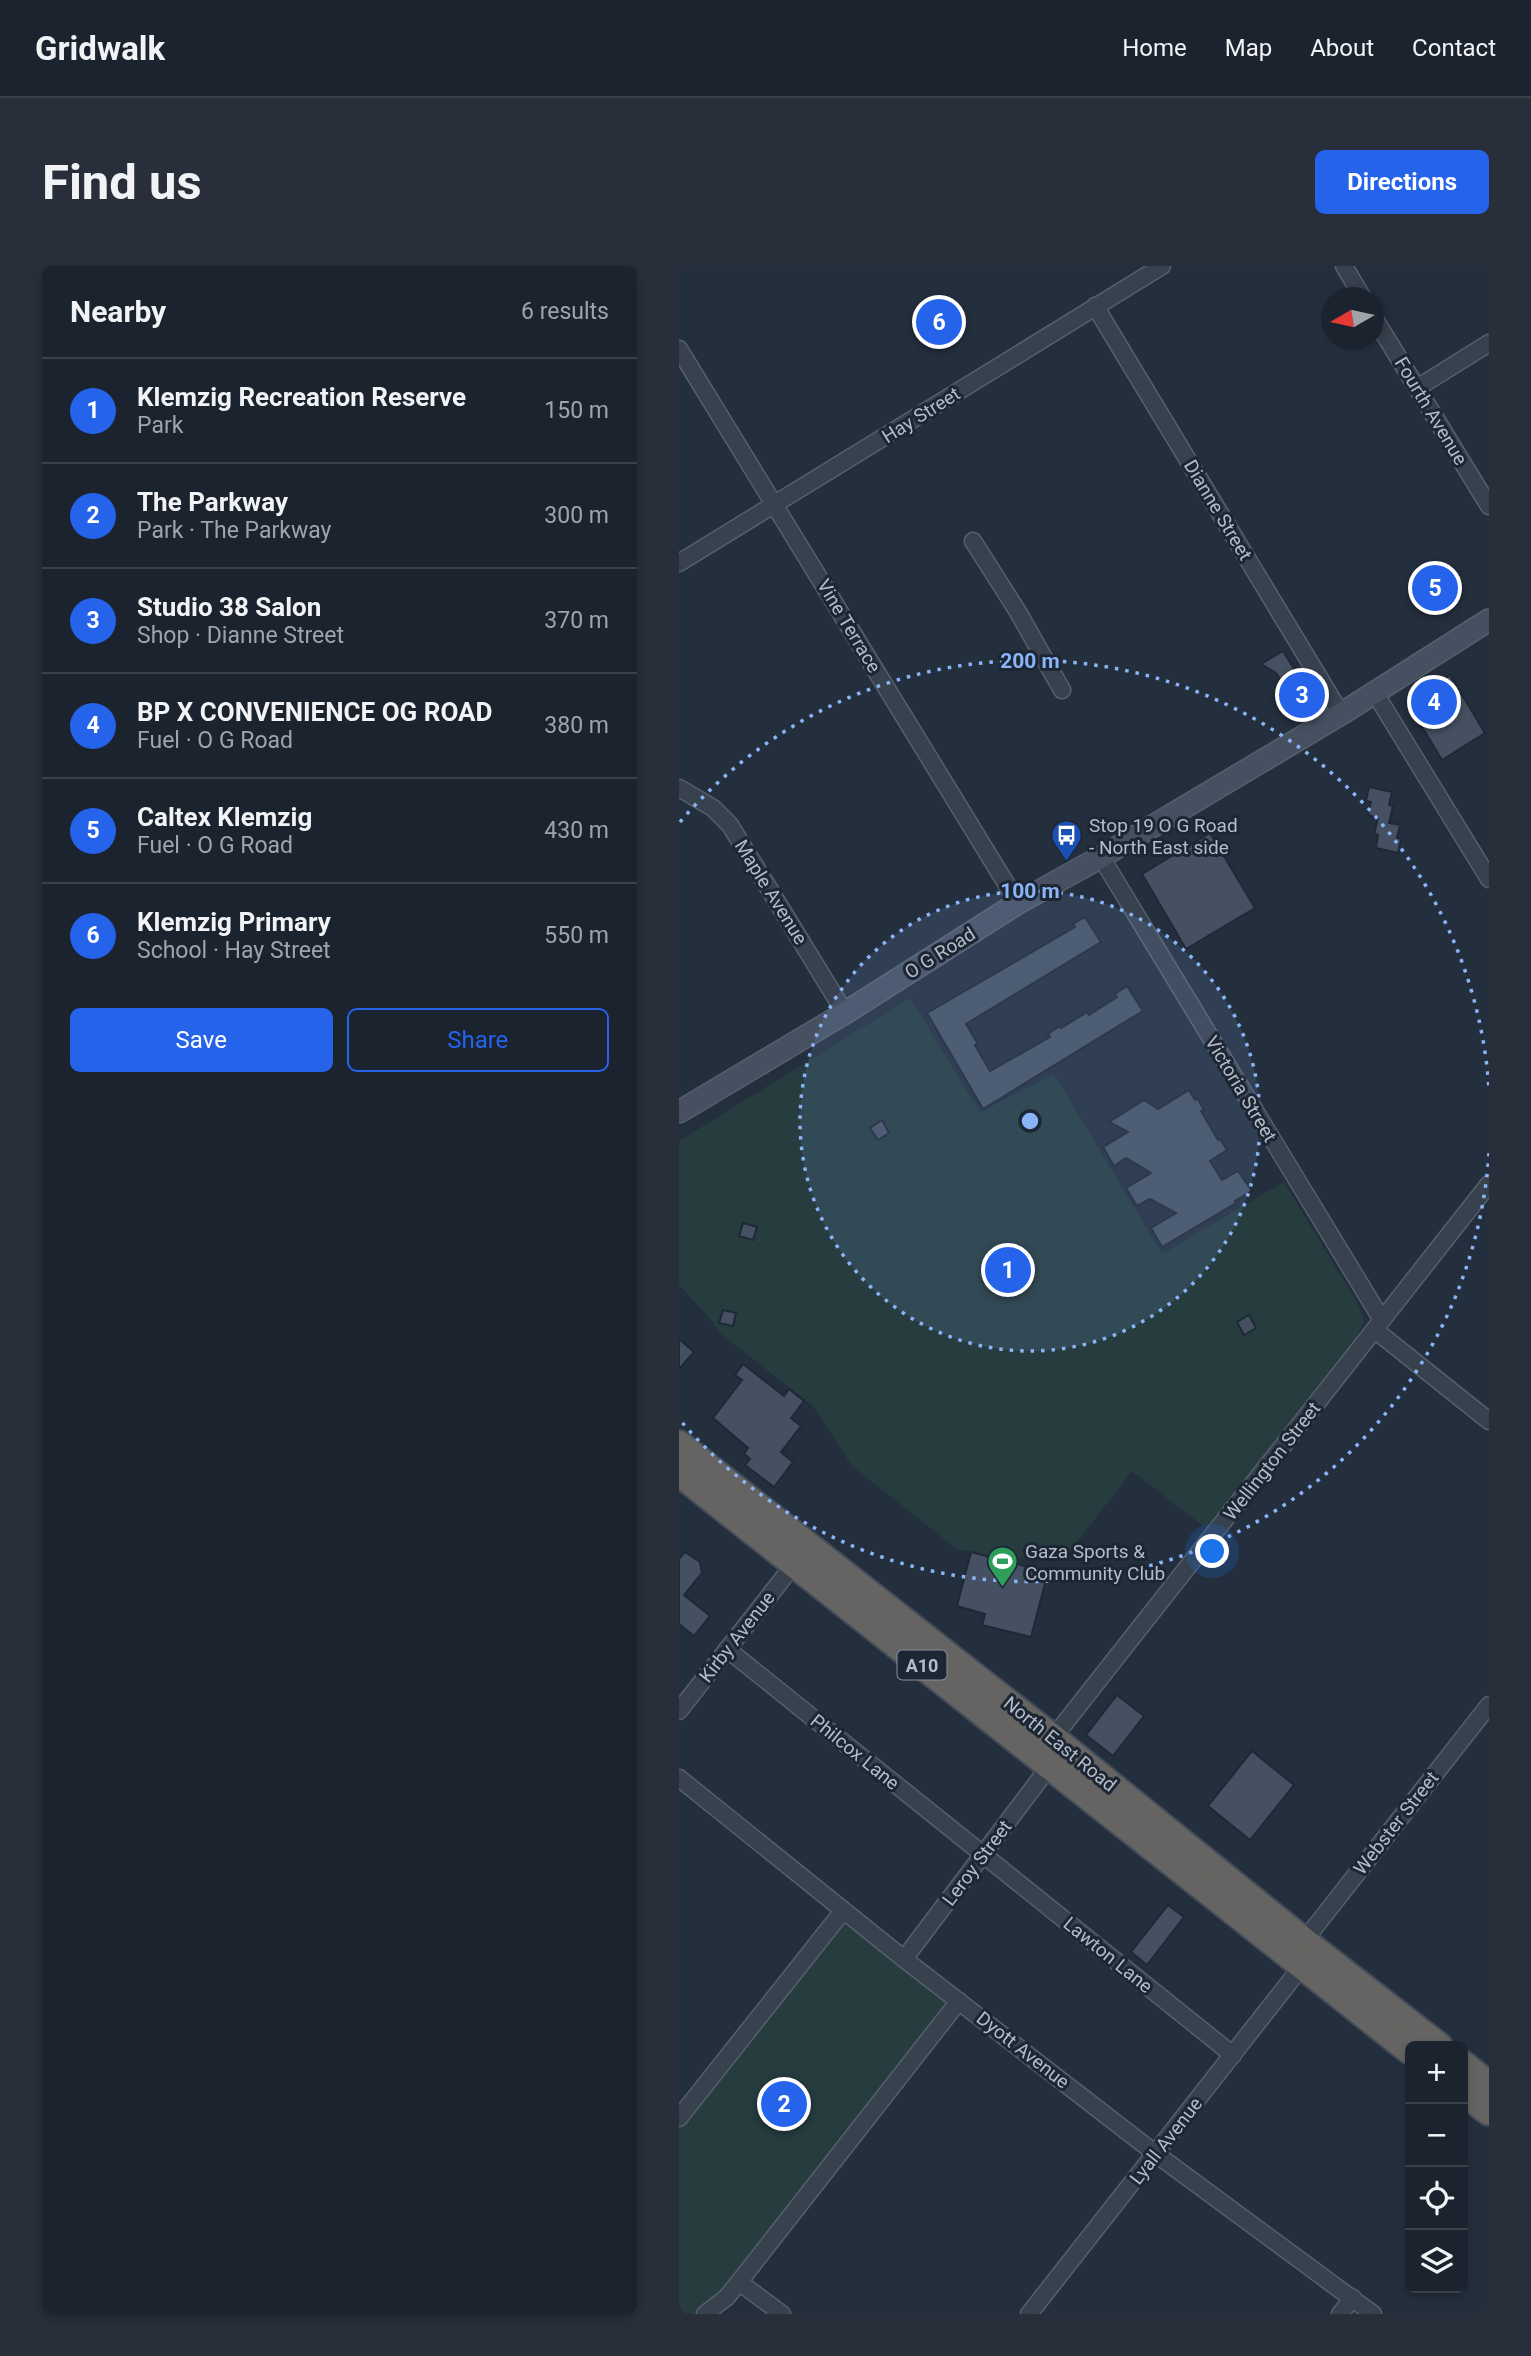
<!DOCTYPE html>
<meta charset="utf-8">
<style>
body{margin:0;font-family:Roboto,sans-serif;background:#282f3a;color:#f1f3f6}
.controls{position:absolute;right:21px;bottom:21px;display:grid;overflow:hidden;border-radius:10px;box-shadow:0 4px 10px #0003}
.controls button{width:63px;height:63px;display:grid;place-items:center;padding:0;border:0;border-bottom:2px solid #39404a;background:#1b232e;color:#f1f3f6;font:35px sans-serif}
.compass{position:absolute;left:642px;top:21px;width:63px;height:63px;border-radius:50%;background:#1b232e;box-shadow:0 4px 10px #0003;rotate:261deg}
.you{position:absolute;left:534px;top:1286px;width:24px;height:24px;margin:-18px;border:5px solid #fff;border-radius:50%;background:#1a73e8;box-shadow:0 0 0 10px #1a73e833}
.badge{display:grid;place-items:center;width:46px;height:46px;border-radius:50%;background:#2563eb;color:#fff;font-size:23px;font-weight:700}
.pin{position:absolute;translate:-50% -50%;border:4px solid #fff;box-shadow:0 2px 7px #0006}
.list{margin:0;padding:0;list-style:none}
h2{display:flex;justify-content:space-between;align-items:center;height:91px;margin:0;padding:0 28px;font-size:30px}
h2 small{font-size:23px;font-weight:400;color:#a0a4aa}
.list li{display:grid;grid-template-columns:46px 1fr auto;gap:21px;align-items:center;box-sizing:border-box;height:105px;padding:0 28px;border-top:2px solid #39404a}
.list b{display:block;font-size:26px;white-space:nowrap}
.list p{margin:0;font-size:23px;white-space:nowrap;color:#a0a4aa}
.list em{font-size:23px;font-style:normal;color:#a0a4aa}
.actions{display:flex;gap:14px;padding:21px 28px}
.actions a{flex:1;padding:16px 0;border:2px solid #2563eb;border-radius:10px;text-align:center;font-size:24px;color:#2563eb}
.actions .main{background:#2563eb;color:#fff}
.icon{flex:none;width:38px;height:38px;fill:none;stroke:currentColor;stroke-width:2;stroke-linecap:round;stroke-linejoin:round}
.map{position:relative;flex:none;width:810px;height:2048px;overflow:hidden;border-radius:10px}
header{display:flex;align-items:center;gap:42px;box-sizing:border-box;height:98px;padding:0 35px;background:#1b232e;border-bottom:2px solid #39404a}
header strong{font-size:33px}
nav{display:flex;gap:38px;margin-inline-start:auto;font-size:24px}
.intro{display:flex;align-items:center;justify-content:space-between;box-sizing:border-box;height:168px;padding:0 42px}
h1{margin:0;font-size:49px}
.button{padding:18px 32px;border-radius:10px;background:#2563eb;color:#fff;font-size:24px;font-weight:700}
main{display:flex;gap:42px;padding:0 42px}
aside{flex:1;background:#1b232e;border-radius:10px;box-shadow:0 4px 10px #0003}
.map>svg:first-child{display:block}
.green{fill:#263c3f}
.building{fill:#455162;stroke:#1f2835;stroke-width:2}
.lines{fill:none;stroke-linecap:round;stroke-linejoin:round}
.minor-casing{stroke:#565f6c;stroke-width:19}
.secondary-casing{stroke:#565f6c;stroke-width:24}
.trunk-casing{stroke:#434c59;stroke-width:30}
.minor{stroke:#38414e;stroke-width:16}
.secondary{stroke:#465061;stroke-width:21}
.trunk{stroke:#656462;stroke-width:26}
.ring{fill:none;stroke:#8ab4f8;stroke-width:3.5;stroke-dasharray:3.5 7}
.labels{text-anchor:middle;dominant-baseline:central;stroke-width:6;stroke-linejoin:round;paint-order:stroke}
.shield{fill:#1d2633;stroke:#878f9c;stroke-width:2}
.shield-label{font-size:18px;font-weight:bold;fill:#b4bcc9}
.street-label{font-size:19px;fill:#b4bcc9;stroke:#1d2633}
.poi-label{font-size:19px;fill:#b4bcc9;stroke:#1d2633;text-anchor:start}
.centre{fill:#8ab4f8;stroke:#1d2633;stroke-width:3.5}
.ring-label{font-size:21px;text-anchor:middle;font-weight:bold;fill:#8ab4f8;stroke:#1d2633;stroke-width:6;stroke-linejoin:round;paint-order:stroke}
</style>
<header>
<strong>Gridwalk</strong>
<nav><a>Home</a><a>Map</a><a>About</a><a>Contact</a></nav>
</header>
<div class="intro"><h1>Find us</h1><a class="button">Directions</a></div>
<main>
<aside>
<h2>Nearby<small>6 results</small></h2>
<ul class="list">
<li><span class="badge">1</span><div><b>Klemzig Recreation Reserve</b><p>Park</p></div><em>150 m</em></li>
<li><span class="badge">2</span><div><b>The Parkway</b><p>Park · The Parkway</p></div><em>300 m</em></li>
<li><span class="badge">3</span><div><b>Studio 38 Salon</b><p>Shop · Dianne Street</p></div><em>370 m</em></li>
<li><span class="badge">4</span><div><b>BP X CONVENIENCE OG ROAD</b><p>Fuel · O G Road</p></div><em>380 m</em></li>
<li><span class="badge">5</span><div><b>Caltex Klemzig</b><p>Fuel · O G Road</p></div><em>430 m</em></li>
<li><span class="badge">6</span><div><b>Klemzig Primary</b><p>School · Hay Street</p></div><em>550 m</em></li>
</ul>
<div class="actions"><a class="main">Save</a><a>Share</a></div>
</aside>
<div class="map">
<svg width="810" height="2048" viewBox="0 0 810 2048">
<rect width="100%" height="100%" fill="#242f3e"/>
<g class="green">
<path d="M 231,732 L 301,846 L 375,808 L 483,988 L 605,916 L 679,1038 L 685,1055 L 676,1074 L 528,1263 L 453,1205 L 384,1294 L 378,1289 L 327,1293 L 278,1283 L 173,1200 L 135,1141 L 41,1067 L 30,1051 L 0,1019 L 0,875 Z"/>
<path d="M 164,1645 L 279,1737 L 41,2037 L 22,2048 L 0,2048 L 0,1852 Z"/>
</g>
<g class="building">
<path d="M 604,385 L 626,421 L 624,431 L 615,436 L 597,407 L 582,398 Z"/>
<path d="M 771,409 L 806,467 L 763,494 L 728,436 Z"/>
<path d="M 690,521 L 713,526 L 710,539 L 714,540 L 710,557 L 721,559 L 718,572 L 722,573 L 719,587 L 697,582 L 699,569 L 695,568 L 699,552 L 689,549 L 692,536 L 687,535 Z"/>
<path d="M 531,567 L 576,642 L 507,683 L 463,608 Z"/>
<path d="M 406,651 L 422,676 L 287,758 L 299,778 L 296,779 L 311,805 L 371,771 L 369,768 L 381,760 L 382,762 L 408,746 L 410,749 L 438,731 L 436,728 L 448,720 L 464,745 L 304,843 L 248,747 L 396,661 L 394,658 Z"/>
<path d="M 510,824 L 516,834 L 518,832 L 525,844 L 522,845 L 539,874 L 541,873 L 548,884 L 531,895 L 543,914 L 559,905 L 573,925 L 556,935 L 557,937 L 483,981 L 472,962 L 497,947 L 471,933 L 458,940 L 447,922 L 472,907 L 447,892 L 435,900 L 424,881 L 449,866 L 430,856 L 465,834 L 479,843 Z"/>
<path d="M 203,854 L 210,867 L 199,874 L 191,862 Z"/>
<path d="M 64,957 L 78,961 L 74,974 L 60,970 Z"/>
<path d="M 44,1044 L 57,1047 L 54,1060 L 40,1057 Z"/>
<path d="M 570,1049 L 577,1062 L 565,1069 L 558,1056 Z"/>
<path d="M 0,1073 L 15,1086 L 0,1103 Z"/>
<path d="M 64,1098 L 105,1130 L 110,1123 L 125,1135 L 112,1152 L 122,1160 L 102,1186 L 114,1196 L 95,1221 L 66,1199 L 71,1193 L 65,1188 L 69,1182 L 34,1152 L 63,1114 L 56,1109 Z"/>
<path d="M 6,1286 L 21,1296 L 23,1307 L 5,1329 L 31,1350 L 15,1370 L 0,1358 L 0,1293 Z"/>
<path d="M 292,1286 L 369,1306 L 352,1371 L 303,1359 L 306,1348 L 278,1340 Z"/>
<path d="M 438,1429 L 465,1450 L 434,1490 L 407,1469 Z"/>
<path d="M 573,1485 L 615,1519 L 571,1574 L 529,1540 Z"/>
<path d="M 489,1639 L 505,1651 L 468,1699 L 452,1686 Z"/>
</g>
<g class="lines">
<defs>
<g id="minor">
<path d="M 665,0 L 684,32"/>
<path d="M 416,40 L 662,448"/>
<path d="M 694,50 L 810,240"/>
<path d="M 0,83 L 339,637"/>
<path d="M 738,122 L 810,77"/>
<path d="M 294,275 L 339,346 L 383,424"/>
<path d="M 0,297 L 483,0"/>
<path d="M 696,427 L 810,613"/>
<path d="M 0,522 L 34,542 L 51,559 L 166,747"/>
<path d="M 422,591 L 703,1054"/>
<path d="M 696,1064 L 810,1155"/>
<path d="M 48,1383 L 554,1789"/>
<path d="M 0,1445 L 116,1297"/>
<path d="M 374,1472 L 810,918"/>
<path d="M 0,1512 L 225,1693 L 477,1888 L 694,2048"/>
<path d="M 625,1675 L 810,1439"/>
<path d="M 225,1693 L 370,1501"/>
<path d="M 0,1852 L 164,1645"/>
<path d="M 60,2016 L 103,2048"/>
<path d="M 26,2048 L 48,2031 L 60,2016 L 280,1735"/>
<path d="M 350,2048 L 623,1700"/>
<path d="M 661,2048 L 674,2032"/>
</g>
<path id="secondary" d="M 0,846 L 166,747 L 339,637 L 422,591 L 662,448 L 810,354"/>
<g id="trunk">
<path d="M 0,1178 L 374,1472 L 625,1675 L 760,1780"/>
<path d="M 0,1207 L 731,1785"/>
<path d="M 784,1798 L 810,1819"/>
<path d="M 784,1826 L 810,1846"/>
</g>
</defs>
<use href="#minor" class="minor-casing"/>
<use href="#secondary" class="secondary-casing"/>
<use href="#trunk" class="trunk-casing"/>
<use href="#minor" class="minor"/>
<use href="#secondary" class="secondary"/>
<use href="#trunk" class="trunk"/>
</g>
<circle cx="351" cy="855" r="230" fill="#8ab4f8" fill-opacity=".12"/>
<g class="ring">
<circle cx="351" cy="855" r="230"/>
<path d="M810 887A460 460 0 0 1 1 1154M1 556A460 460 0 0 1 810 823"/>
</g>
<defs>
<symbol id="bus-pin" viewBox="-11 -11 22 30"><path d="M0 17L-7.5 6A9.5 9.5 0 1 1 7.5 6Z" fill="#1a4fb4" stroke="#1d2633"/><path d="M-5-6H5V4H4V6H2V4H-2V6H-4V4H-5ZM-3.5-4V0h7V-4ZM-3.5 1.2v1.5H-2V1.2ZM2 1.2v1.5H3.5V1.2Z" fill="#fff"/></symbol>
<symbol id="stadium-pin" viewBox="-11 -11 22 30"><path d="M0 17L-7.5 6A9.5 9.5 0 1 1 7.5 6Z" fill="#2e9e5b" stroke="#1d2633"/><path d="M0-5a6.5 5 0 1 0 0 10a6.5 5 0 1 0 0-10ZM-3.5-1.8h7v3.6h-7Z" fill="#fff"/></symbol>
</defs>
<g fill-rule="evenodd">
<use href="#bus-pin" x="370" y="552" width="35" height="47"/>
<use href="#stadium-pin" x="306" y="1278" width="35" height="47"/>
</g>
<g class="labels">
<rect class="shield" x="218.5" y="1384.5" width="49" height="29" rx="5"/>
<g class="shield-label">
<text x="243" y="1399">A10</text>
</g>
<g class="street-label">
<text transform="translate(752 145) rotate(59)">Fourth Avenue</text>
<text transform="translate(242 149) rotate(-32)">Hay Street</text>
<text transform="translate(539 244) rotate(59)">Dianne Street</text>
<text transform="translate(170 360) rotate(59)">Vine Terrace</text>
<text transform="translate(92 626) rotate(58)">Maple Avenue</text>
<text transform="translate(261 687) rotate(-32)">O G Road</text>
<text transform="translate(562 823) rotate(59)">Victoria Street</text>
<text transform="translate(593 1195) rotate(-52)">Wellington Street</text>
<text transform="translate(58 1371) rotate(-52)">Kirby Avenue</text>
<text transform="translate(381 1478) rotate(39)">North East Road</text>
<text transform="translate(176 1486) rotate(39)">Philcox Lane</text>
<text transform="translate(717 1557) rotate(-52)">Webster Street</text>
<text transform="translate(298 1597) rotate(-53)">Leroy Street</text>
<text transform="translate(429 1689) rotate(39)">Lawton Lane</text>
<text transform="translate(344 1784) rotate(38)">Dyott Avenue</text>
<text transform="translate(487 1875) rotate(-52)">Lyall Avenue</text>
</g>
<g class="poi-label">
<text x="410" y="559">Stop 19 O G Road<tspan x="410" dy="22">- North East side</tspan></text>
<text x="346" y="1285">Gaza Sports &amp;<tspan x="346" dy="22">Community Club</tspan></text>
</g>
</g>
<circle cx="351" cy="855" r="10" class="centre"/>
<g class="ring-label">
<text x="351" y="402">200 m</text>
<text x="351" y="632">100 m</text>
</g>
</svg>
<div class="controls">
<button>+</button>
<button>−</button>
<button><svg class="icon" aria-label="locate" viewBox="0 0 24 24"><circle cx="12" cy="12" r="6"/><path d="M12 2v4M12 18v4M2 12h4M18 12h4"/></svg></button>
<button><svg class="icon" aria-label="layers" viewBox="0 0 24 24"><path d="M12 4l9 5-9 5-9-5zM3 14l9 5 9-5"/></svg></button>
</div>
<svg class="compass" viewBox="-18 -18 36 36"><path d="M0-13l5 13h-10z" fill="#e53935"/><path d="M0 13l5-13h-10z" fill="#a0a4aa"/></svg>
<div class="you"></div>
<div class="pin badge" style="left:329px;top:1004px">1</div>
<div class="pin badge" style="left:105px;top:1838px">2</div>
<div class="pin badge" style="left:623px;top:429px">3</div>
<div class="pin badge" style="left:755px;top:436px">4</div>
<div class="pin badge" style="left:756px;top:322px">5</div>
<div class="pin badge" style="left:260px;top:56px">6</div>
</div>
</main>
